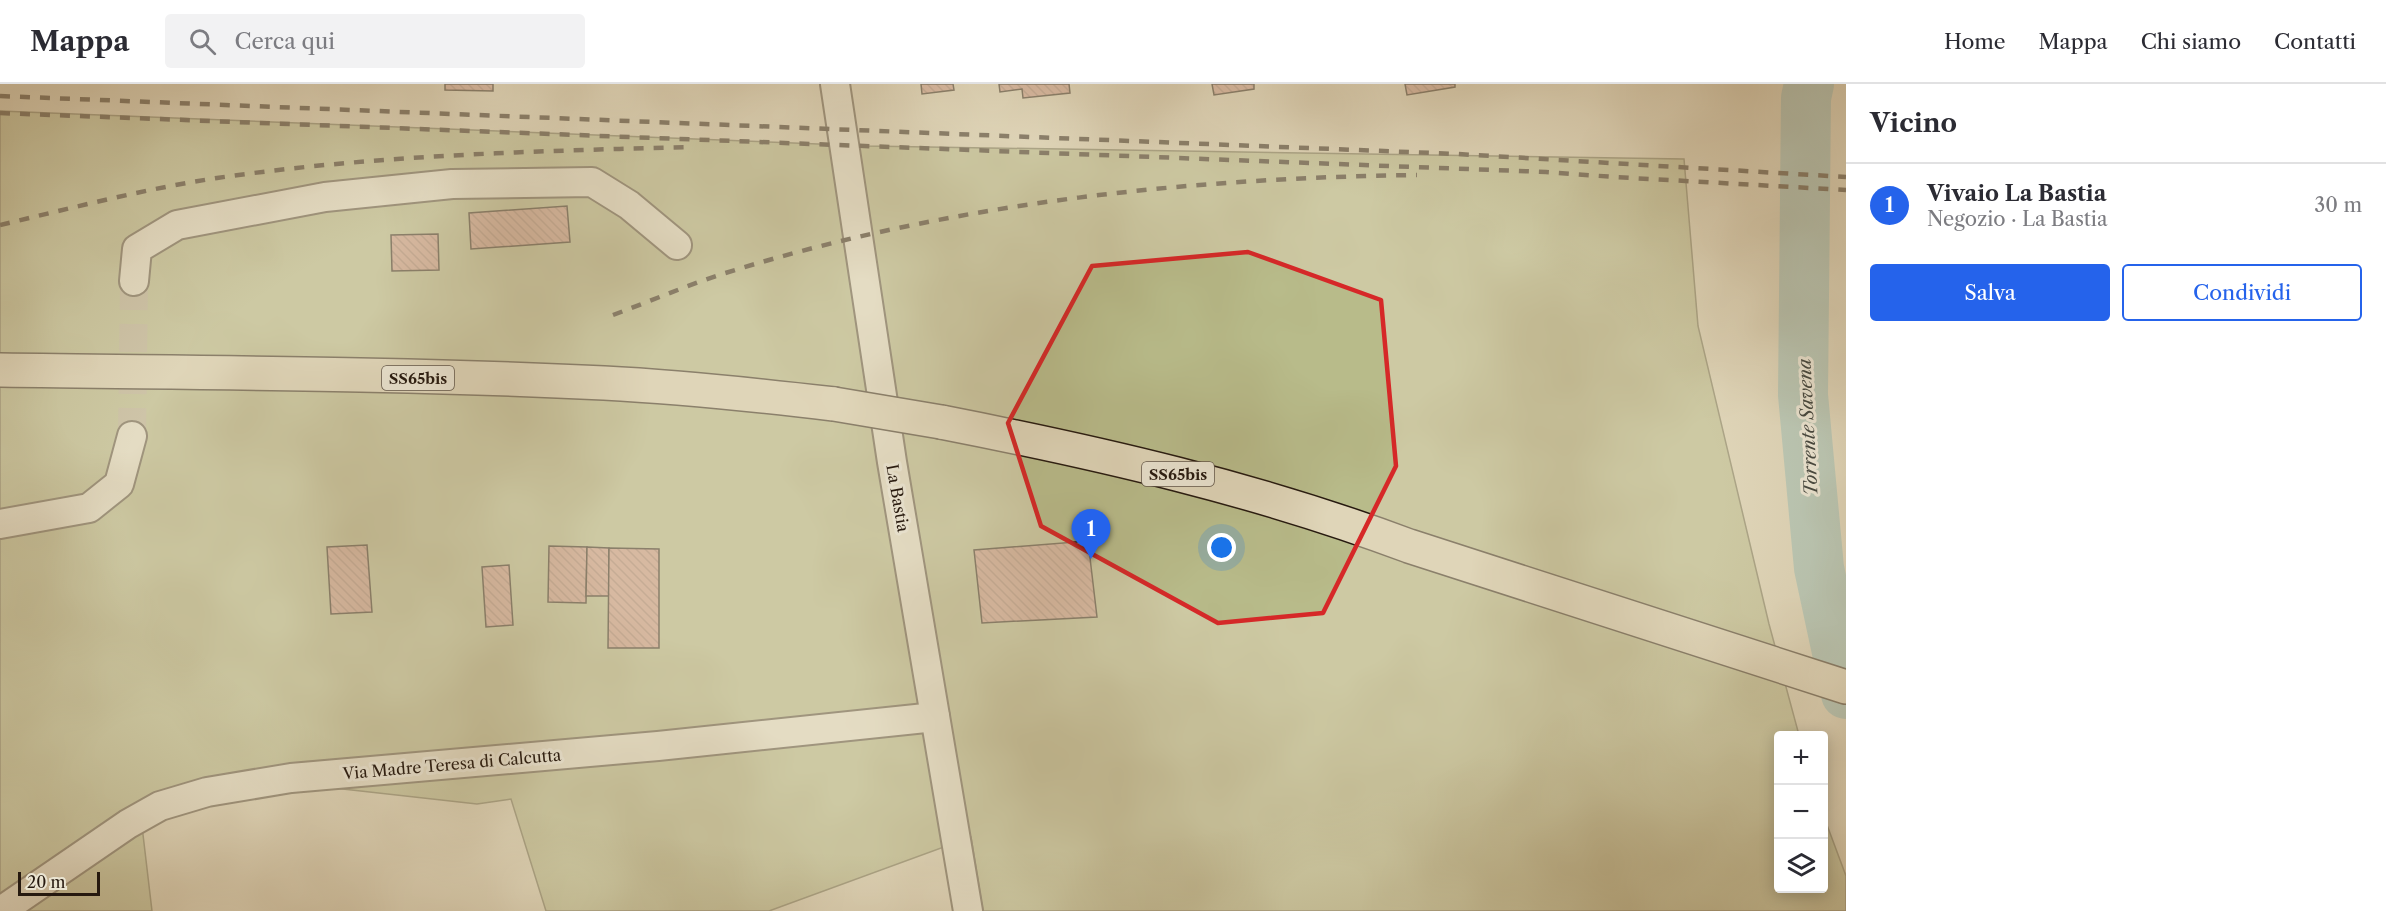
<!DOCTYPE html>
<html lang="it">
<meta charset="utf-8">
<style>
body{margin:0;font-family:"Libre Caslon Text",serif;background:#f2f2f3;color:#2b2b33}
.controls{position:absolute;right:18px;bottom:18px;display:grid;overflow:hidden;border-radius:6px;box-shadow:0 3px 15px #0003}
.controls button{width:54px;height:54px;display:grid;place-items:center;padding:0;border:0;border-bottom:2px solid #e1e1e2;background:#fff;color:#2b2b33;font:30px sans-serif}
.scale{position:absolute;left:18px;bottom:15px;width:82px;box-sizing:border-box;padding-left:6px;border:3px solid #26190f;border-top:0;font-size:16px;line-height:21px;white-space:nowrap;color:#26190f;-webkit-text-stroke:4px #eae4d1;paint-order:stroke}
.you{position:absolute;left:1222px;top:464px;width:21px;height:21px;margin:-15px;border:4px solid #fff;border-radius:50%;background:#1a73e8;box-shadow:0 0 0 9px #1a73e833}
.badge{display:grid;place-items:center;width:39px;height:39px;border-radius:50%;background:#2563eb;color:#fff;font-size:20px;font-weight:700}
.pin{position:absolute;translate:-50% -50px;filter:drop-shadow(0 2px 3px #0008)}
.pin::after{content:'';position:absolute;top:32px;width:21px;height:18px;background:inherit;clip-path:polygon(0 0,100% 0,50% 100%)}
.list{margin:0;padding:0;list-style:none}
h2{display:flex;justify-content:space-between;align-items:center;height:78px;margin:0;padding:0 24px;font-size:26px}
h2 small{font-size:20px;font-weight:400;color:#7c7c81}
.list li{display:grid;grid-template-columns:39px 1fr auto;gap:18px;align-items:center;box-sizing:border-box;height:84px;padding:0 24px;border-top:2px solid #e1e1e2}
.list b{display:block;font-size:22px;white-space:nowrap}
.list p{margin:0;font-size:20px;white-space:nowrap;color:#7c7c81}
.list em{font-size:20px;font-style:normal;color:#7c7c81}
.actions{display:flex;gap:12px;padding:18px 24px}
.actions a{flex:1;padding:14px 0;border:2px solid #2563eb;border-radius:6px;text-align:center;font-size:21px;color:#2563eb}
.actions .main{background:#2563eb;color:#fff}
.icon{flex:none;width:33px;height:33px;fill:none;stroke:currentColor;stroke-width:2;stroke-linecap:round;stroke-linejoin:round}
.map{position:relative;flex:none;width:1846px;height:827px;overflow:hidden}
header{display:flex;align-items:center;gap:36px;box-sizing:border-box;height:84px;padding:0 30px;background:#fff;border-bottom:2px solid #e1e1e2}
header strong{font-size:28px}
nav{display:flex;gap:33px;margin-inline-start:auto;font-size:21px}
.search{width:420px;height:54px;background:#f2f2f3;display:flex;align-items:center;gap:15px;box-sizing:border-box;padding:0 21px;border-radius:6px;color:#7c7c81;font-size:22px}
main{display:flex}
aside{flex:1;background:#fff}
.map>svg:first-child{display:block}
.green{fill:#b8bb8a;stroke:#6f6a4c;stroke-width:1.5}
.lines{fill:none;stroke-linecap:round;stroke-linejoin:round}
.river{stroke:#93b8b1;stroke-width:50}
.building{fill:url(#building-back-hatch);stroke:#26190f;stroke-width:1.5}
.minor-tunnel{stroke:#baaf96;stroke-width:28;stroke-dasharray:28 14;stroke-linecap:butt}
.minor-casing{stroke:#544839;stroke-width:32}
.major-casing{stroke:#26190f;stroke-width:36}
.minor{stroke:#eae4d1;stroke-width:28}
.major{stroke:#dfd5b8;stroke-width:33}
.rail{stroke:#26190f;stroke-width:4.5;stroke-dasharray:10 10;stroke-linecap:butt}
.major-bridge-casing{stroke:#26190f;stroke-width:36;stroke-linecap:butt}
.major-bridge{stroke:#dfd5b8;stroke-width:33}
.marked{fill:none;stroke:#d62828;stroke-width:4.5;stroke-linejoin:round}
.labels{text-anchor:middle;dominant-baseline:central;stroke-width:6;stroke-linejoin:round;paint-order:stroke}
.shield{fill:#eae4d1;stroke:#615649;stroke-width:1.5}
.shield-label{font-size:15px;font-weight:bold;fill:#26190f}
.street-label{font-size:16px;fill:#26190f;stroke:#eae4d1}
.water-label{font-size:18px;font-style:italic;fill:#474940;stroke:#eae4d1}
</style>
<header>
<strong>Mappa</strong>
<div class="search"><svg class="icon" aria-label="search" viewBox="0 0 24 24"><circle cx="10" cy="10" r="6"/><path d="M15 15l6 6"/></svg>Cerca qui</div>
<nav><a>Home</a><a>Mappa</a><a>Chi siamo</a><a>Contatti</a></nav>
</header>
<main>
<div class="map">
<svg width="1846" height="827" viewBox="0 0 1846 827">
<defs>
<pattern id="building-back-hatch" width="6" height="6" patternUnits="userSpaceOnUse" patternTransform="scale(1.5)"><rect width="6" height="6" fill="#cf9786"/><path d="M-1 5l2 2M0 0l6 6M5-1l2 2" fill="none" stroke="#a87a6c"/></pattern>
</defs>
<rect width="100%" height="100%" fill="#dfd5b8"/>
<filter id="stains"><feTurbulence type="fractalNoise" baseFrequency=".00333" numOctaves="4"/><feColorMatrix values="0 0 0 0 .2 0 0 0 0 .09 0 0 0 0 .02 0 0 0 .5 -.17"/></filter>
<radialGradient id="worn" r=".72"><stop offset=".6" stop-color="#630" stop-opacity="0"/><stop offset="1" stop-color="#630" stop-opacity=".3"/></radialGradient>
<path class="green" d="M 0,27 L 868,62 L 1684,75 L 1698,242 L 1769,540 L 1799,651 L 1778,652 L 1778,804 L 1824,804 L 1824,733 L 1846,792 L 1846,827 L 983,827 L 971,753 L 769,827 L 546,827 L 511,715 L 477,720 L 289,699 L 140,725 L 152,827 L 0,827 Z"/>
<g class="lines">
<path class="river" d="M 1809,0 L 1806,14 L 1803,311 L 1819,484 L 1846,610"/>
</g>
<g class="building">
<path d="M 445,0 L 493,0 L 493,7 L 445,6 Z"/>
<path d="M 921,0 L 953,0 L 954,6 L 922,10 Z"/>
<path d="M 999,0 L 1069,0 L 1070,9 L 1023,14 L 1022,5 L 1000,8 Z"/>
<path d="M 1212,0 L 1254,0 L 1254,5 L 1214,11 Z"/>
<path d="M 1405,0 L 1455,0 L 1455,3 L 1407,11 Z"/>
<path d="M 567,122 L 570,158 L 471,165 L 469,129 Z"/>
<path d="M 438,150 L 439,186 L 392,187 L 391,151 Z"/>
<path d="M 1088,457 L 1097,533 L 982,539 L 974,466 Z"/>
<path d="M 367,461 L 372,528 L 331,530 L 327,463 Z"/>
<path d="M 549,462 L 587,463 L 586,519 L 548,518 Z"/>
<path d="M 587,463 L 609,464 L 609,512 L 586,512 Z"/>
<path d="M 609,464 L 659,465 L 659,564 L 608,564 Z"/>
<path d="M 509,481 L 513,541 L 486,543 L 482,483 Z"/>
</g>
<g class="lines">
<path class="minor-tunnel" d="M 132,352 L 134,197"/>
<defs>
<g id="minor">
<path d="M 835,0 L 892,378 L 968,827"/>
<path d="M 134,197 L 137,165 L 177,141 L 325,113 L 452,100 L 592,98 L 629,121 L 677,161"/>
<path d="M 0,440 L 89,424 L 119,400 L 132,352"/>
<path d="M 1,827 L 128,740 L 160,722 L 207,708 L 291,694 L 658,662 L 935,633"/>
</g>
<g id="major">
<path d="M 0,286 C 201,289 403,289 604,299 C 681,303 757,311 834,320"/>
<path d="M 941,338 C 1100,369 1257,405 1409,462 L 1846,603"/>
</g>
</defs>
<use href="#minor" class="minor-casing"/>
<use href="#major" class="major-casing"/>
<use href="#minor" class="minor"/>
<use href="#major" class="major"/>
<g class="rail">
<path d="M 0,12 L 1458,70 L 1846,93"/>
<path d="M 0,29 L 1546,88 L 1614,93 L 1846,106"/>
<path d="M 0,141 C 72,124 144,105 217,94 C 375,71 534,67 693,63"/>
<path d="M 613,231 C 648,218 683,203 719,191 C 943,120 1183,94 1417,91"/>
</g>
<defs>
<path id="major-bridge" d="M 834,320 L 941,338"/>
</defs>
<use href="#major-bridge" class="major-bridge-casing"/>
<use href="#major-bridge" class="major-bridge"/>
</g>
<path d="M0 0H1846V827H0ZM 1248,168 L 1381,216 L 1396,382 L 1323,529 L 1218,539 L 1041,442 L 1008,339 L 1092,182 Z" fill="#dfd5b8" fill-opacity=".55" fill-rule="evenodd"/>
<path class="marked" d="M 1248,168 L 1381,216 L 1396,382 L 1323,529 L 1218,539 L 1041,442 L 1008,339 L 1092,182 Z"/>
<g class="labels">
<g class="shield">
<rect x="382" y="282" width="72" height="24" rx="4.5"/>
<rect x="1142" y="378" width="72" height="24" rx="4.5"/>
</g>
<g class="shield-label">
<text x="418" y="294">SS65bis</text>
<text x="1178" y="390">SS65bis</text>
</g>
<g class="street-label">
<text transform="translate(898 414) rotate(80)">La Bastia</text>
<text transform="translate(452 680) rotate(-5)">Via Madre Teresa di Calcutta</text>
</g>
<g class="water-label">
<text transform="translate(1808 343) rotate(-93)">Torrente Savena</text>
</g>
</g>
<rect width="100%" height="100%" filter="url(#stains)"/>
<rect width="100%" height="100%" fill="url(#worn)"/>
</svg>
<div class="controls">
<button>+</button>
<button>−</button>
<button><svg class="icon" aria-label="layers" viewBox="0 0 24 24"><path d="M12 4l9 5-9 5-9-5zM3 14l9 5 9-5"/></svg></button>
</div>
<div class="scale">20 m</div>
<div class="you"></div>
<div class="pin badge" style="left:1091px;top:475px">1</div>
</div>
<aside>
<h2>Vicino<small></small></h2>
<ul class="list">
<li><span class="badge">1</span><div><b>Vivaio La Bastia</b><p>Negozio · La Bastia</p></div><em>30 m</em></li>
</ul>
<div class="actions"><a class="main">Salva</a><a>Condividi</a></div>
</aside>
</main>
